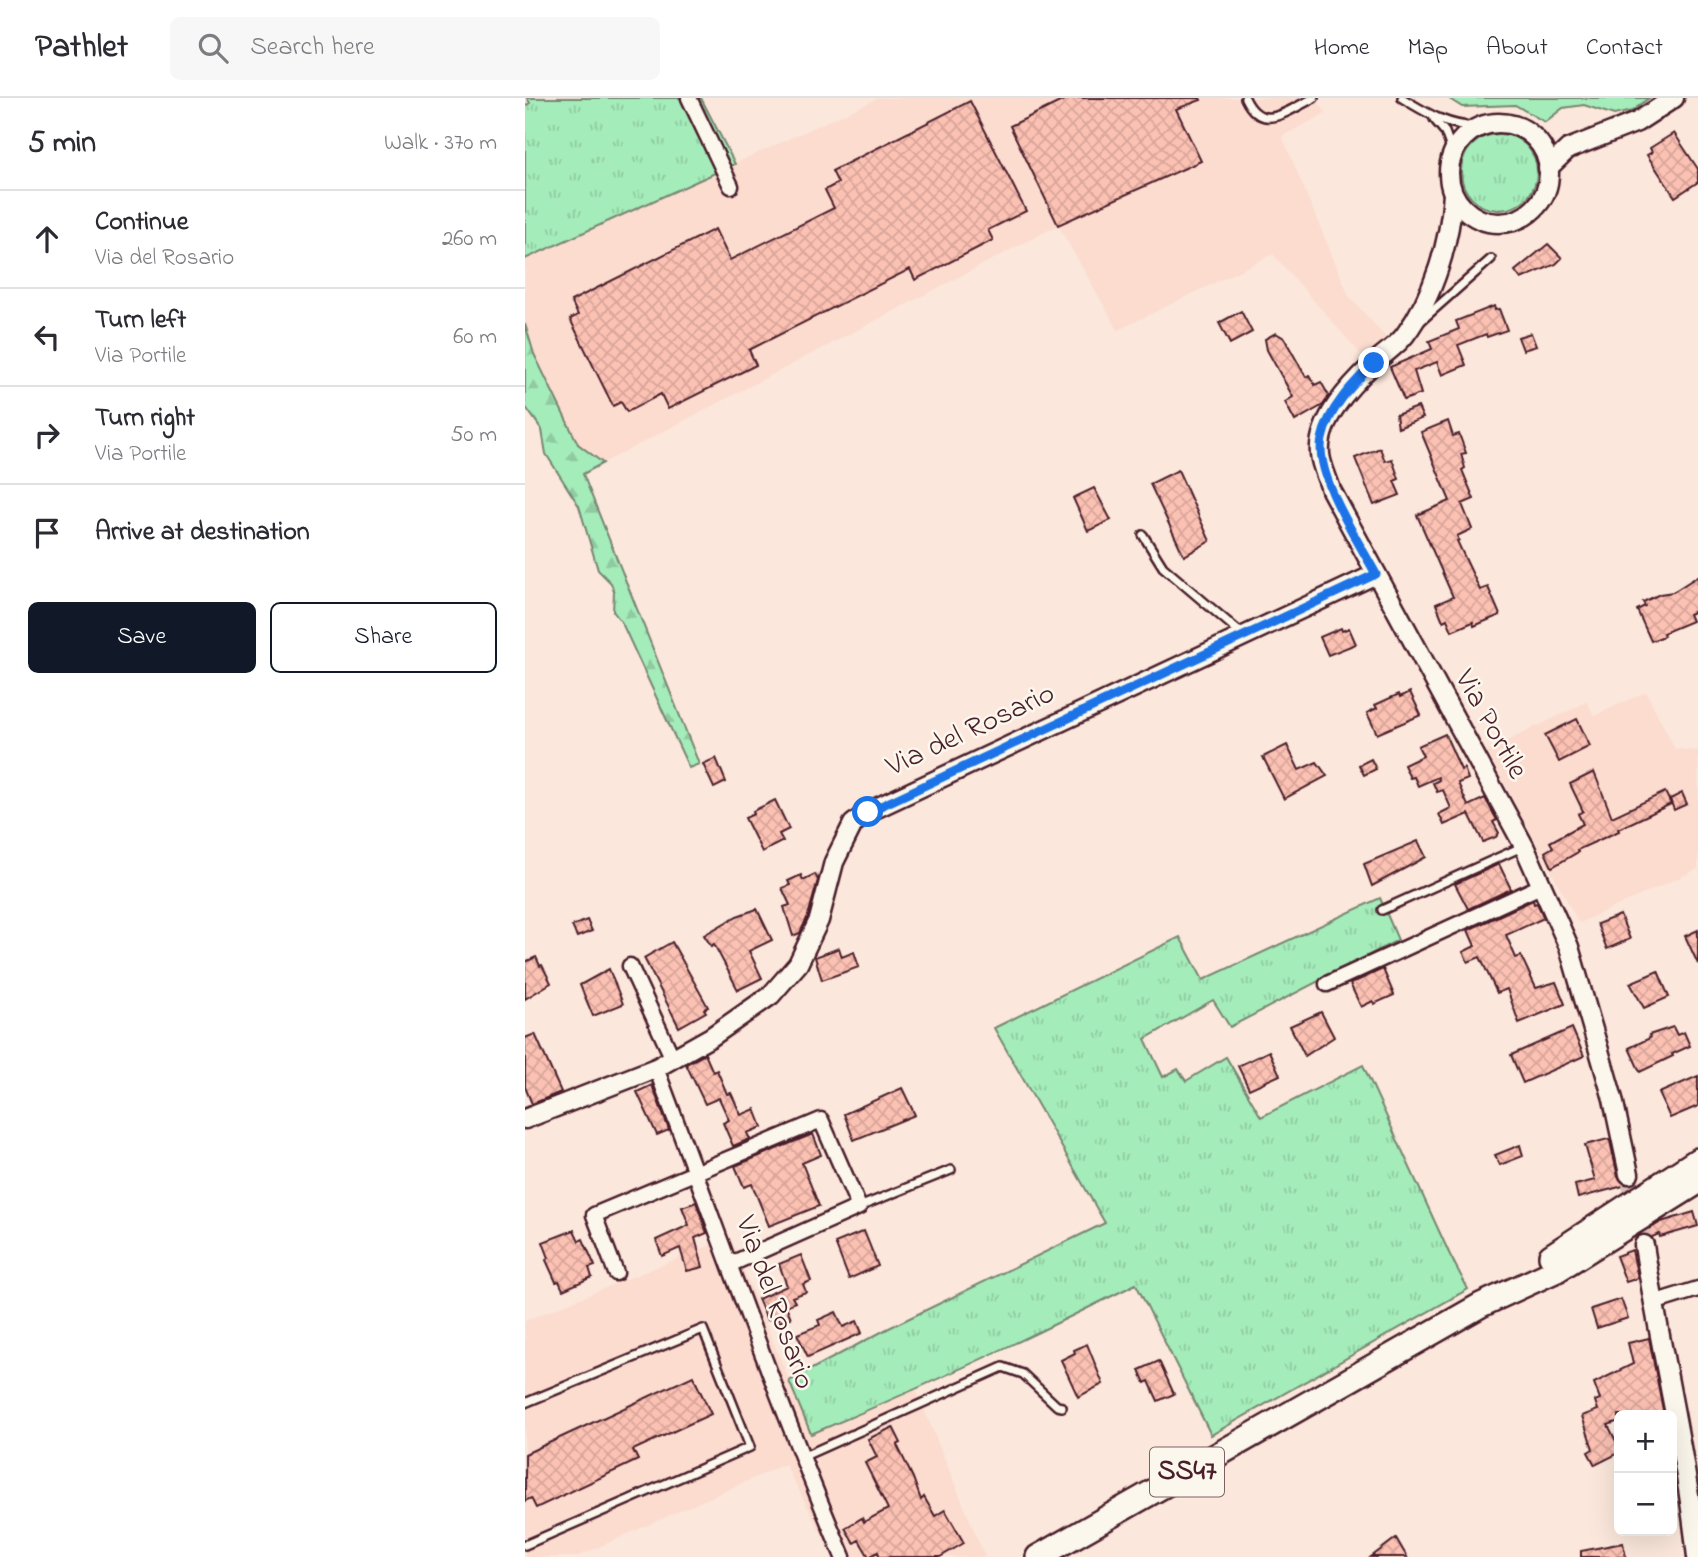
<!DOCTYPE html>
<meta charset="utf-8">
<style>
body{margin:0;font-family:"Indie Flower",sans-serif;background:#f7f7f7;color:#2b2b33}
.controls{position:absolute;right:21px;bottom:21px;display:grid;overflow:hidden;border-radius:10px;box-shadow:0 7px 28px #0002}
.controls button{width:63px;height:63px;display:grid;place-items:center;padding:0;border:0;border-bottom:2px solid #e1e1e2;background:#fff;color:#2b2b33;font:35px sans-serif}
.stop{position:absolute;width:21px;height:21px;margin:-16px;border:5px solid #1a73e8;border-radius:50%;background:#fff}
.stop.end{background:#1a73e8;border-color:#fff;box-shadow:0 2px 7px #0008}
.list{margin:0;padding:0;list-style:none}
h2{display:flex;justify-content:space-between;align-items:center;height:91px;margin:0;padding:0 28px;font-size:30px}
h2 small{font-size:23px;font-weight:400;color:#7c7c81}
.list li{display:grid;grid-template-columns:46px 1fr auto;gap:21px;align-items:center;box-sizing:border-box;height:98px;padding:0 28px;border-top:2px solid #e1e1e2}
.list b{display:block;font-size:26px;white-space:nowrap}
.list p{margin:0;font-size:23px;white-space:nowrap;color:#7c7c81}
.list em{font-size:23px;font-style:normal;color:#7c7c81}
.actions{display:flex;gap:14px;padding:21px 28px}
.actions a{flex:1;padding:16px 0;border:2px solid #111827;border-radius:10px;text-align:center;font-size:24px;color:#111827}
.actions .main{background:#111827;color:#fff}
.icon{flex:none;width:38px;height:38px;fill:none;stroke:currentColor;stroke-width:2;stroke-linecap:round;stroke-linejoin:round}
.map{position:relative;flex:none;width:1173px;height:1459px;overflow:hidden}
header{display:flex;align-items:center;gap:42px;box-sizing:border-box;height:98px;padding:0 35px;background:#fff;border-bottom:2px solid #e1e1e2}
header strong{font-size:33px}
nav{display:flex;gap:38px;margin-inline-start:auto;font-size:24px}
.search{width:490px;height:63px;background:#f7f7f7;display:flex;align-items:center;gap:18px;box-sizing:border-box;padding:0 24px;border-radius:10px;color:#7c7c81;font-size:26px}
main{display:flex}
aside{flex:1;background:#fff}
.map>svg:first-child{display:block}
.built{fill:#fbdccf}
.grass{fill:url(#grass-tufts);stroke:#778672;stroke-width:2}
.forest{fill:url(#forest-firs);stroke:#778672;stroke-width:2}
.green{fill:#a4ecba;stroke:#778672;stroke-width:2}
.building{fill:url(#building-cross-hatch);stroke:#4a1f2b;stroke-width:2}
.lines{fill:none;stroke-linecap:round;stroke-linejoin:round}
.tertiary-tunnel{stroke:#d8bfb8;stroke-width:18;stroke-dasharray:18 9;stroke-linecap:butt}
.service-casing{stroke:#4a1f2b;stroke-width:12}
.minor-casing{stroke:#4a1f2b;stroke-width:19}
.tertiary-casing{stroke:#4a1f2b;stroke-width:23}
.trunk-casing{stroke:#4a1f2b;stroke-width:28}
.service{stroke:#fbf7ec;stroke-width:7}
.minor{stroke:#fbf7ec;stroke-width:14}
.tertiary{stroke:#fbf7ec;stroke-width:18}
.trunk{stroke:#fbf7ec;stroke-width:23}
.route{stroke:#1a73e8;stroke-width:9}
.labels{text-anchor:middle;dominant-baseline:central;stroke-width:5;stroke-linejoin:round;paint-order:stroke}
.shield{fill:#fbf7ec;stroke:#7f6065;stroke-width:2}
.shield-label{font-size:28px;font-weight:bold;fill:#4a1f2b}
.street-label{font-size:30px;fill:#4a1f2b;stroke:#fbf7ec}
</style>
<header>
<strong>Pathlet</strong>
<div class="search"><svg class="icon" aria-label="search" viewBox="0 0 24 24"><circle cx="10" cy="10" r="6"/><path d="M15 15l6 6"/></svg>Search here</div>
<nav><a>Home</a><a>Map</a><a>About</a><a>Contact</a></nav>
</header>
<main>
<aside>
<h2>5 min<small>Walk · 370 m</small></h2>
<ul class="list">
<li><svg class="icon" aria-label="ahead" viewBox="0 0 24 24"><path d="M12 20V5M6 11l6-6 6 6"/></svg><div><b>Continue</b><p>Via del Rosario</p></div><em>260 m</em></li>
<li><svg class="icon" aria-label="left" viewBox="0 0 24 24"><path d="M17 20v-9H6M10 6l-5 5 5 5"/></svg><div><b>Turn left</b><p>Via Portile</p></div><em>60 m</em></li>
<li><svg class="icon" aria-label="right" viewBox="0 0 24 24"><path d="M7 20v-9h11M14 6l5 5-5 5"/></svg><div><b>Turn right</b><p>Via Portile</p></div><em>50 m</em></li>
<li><svg class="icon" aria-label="arrive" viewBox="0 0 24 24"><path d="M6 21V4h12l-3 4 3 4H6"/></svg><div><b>Arrive at destination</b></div></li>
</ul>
<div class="actions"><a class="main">Save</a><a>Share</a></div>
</aside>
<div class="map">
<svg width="1173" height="1459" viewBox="0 0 1173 1459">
<defs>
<pattern id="grass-tufts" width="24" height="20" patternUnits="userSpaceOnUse" patternTransform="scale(1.75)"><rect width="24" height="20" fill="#a4ecba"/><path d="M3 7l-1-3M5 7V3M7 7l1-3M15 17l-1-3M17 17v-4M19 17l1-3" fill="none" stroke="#8fcaa0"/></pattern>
<pattern id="forest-firs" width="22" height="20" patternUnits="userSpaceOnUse" patternTransform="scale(1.75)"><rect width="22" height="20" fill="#a4ecba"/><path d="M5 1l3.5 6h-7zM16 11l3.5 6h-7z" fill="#8fcaa0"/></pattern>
<pattern id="building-cross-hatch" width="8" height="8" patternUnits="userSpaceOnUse" patternTransform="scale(1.75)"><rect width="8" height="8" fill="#fbc1b3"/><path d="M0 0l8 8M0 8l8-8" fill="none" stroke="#d9a59a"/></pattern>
</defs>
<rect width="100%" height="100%" fill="#fbe7db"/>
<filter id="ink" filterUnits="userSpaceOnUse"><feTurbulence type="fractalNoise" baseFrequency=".0143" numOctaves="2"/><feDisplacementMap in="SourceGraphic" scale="14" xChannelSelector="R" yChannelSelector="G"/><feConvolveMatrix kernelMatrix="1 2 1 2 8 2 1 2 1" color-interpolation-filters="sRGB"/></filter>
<g filter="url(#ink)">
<g class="built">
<path d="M 354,0 L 791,0 L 801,15 L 757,38 L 824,198 L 862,241 L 841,262 L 748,156 L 593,232 L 533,127 L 78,365 L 53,346 L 9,256 L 0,226 L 0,161 Z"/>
<path d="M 1121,594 L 1150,651 L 1173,653 L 1173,771 L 1054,825 L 962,653 L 1062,604 L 1069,618 Z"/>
<path d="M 205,1139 L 286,1335 L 391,1292 L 460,1459 L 309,1459 L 260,1366 L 51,1459 L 0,1459 L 0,1223 Z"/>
</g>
<g class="grass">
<path d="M 2,0 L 176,0 L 210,66 L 0,161 L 0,8 L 5,5 Z"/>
<circle cx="974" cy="74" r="38"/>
<path d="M 855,800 L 873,842 L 705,929 L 688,902 L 620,941 L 638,979 L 653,971 L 661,983 L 701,959 L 736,1019 L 838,967 L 925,1157 L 943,1191 L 686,1337 L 611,1186 C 504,1240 397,1290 286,1336 L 264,1283 L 362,1231 L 580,1125 L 469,930 L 655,839 L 678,882 Z"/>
</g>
<path class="forest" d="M 0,226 L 9,256 L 53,346 L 78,365 L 58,376 L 174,666 L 164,670 L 97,525 L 88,513 L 89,494 L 86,485 L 73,472 L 54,408 L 21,356 L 17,332 L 0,308 Z"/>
<path class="green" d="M 923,0 L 1124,0 L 1107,13 L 1089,17 L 1059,7 L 1038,10 L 1020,24 L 990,7 L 937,9 Z"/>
<g class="building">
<path d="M 543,0 L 675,0 L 676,2 L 651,11 L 676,63 L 533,127 L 485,28 Z"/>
<path d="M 445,3 L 501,113 L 463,132 L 468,142 L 390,182 L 385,171 L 224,252 L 231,267 L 143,311 L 136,296 L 102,314 L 96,304 L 88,308 L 45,221 L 53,217 L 46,203 L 190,131 L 205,162 L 309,110 L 300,92 L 313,85 L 307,73 Z"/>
<path d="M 1149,35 L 1173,71 L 1173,84 L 1150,99 L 1122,57 L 1127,54 L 1125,50 Z"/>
<path d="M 1023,146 L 1037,160 L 1031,166 L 996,181 L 990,173 Z"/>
<path d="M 969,208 L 970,212 L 974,211 L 982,232 L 962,239 L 961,236 L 933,247 L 941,267 L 917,277 L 912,264 L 889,273 L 896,296 L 879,302 L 865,269 L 907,251 L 904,243 L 934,231 L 931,223 Z"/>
<path d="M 716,213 L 727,234 L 705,246 L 694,225 Z"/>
<path d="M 751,235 L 759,240 L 781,279 L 784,277 L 790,287 L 796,284 L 804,298 L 798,307 L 770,323 L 760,304 L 768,299 L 742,252 L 740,241 Z"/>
<path d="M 1006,235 L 1011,248 L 998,252 L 993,239 Z"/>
<path d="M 893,309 L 898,320 L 873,330 L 871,317 Z"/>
<path d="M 923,323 L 928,338 L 934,336 L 941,355 L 936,356 L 940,370 L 937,372 L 949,401 L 937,406 L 947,431 L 932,438 L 934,442 L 932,443 L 955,492 L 963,489 L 975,517 L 949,528 L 948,524 L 927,533 L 922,521 L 918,523 L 911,506 L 928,499 L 892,417 L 925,403 L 896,334 Z"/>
<path d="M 855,350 L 860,363 L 867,361 L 874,381 L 869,383 L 875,397 L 849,407 L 830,360 Z"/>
<path d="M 653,372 L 685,443 L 659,458 L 625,386 Z"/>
<path d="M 569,390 L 586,422 L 563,433 L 548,400 Z"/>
<path d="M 1173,478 L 1173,512 L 1164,516 L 1167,523 L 1138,535 L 1139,538 L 1126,543 L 1112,512 L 1120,508 L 1118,504 L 1135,496 L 1148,494 Z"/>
<path d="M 816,530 L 817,533 L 824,530 L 831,546 L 803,557 L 795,539 Z"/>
<path d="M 885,594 L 896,617 L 852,636 L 842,615 L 852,610 L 850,607 L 874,596 L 875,599 Z"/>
<path d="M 1052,621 L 1065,648 L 1034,664 L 1020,637 Z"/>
<path d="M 920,636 L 936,672 L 939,670 L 943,681 L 933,685 L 943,708 L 960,700 L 972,722 L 968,724 L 974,735 L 971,739 L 958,744 L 944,716 L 919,727 L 914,716 L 926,710 L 918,692 L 912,694 L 908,685 L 914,682 L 913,679 L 893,688 L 889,679 L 885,680 L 879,667 L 898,658 L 893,648 Z"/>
<path d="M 762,647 L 774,672 L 792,664 L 802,678 L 759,701 L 738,659 Z"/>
<path d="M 191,660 L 201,684 L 189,690 L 178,666 Z"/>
<path d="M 846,661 L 851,671 L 839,677 L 834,667 Z"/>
<path d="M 1069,674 L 1087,719 L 1140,694 L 1146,706 L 1093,731 L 1094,733 L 1052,752 L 1053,754 L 1027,769 L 1020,754 L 1028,749 L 1025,744 L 1058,726 L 1053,716 L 1058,713 L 1045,686 Z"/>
<path d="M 1157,695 L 1162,706 L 1149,712 L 1145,701 Z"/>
<path d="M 250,702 L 264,731 L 254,736 L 258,743 L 237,754 L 220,720 L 229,716 L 228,713 Z"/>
<path d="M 893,743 L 901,759 L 847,788 L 839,766 Z"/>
<path d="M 974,766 L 986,791 L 943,811 L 930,786 Z"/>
<path d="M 290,776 L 293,782 L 283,818 L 275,835 L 268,838 L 259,809 L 265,807 L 257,790 L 265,787 L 263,783 L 276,777 L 278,782 Z"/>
<path d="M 1008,802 L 1009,806 L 1012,805 L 1019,820 L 981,837 L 991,860 L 996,858 L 1011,890 L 1031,884 L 1040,906 L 994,925 L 982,891 L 972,895 L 955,859 L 943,864 L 938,854 L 950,848 L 943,832 Z"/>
<path d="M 232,811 L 247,842 L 224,853 L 237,880 L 213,892 L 189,846 L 186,848 L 179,837 L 212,818 Z"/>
<path d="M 1095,817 L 1105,841 L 1082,851 L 1072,826 Z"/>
<path d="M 62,822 L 67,833 L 52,839 L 47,828 Z"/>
<path d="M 1173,832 L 1173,866 L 1160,838 Z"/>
<path d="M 147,844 L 183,909 L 179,911 L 181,914 L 154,929 L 119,860 Z"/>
<path d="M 314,850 L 317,859 L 329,854 L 334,869 L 297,882 L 290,859 Z"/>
<path d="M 11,859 L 15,868 L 17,867 L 26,885 L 0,901 L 0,864 Z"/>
<path d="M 84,871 L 98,906 L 68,918 L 55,887 Z"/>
<path d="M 858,871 L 869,897 L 849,906 L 848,903 L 836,909 L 825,886 Z"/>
<path d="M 1133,873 L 1144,899 L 1119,910 L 1105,885 Z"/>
<path d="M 796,914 L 809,939 L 780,958 L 765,928 Z"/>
<path d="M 1148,929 L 1152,937 L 1159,934 L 1165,948 L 1147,956 L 1148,958 L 1115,974 L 1104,950 L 1125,940 L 1124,937 Z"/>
<path d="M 1047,930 L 1059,958 L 998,985 L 986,957 Z"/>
<path d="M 10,936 L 36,994 L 7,1006 L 0,989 L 0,940 Z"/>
<path d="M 744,953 L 755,977 L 724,991 L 713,968 Z"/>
<path d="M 180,956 L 188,974 L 192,972 L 202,996 L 206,995 L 216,1017 L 230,1011 L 237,1029 L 222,1035 L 225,1041 L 208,1048 L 198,1025 L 204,1022 L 194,1000 L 180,1006 L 161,966 Z"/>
<path d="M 1173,978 L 1173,1008 L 1145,1020 L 1134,995 Z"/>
<path d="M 127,987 L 144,1032 L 132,1037 L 112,994 Z"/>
<path d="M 377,990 L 390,1017 L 329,1042 L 319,1016 Z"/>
<path d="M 288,1036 L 296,1057 L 277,1065 L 294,1108 L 244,1128 L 227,1086 L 219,1089 L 210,1068 Z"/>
<path d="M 1083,1041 L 1085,1043 L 1093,1079 L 1102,1087 L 1053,1100 L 1050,1087 L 1070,1082 L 1060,1047 Z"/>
<path d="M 995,1047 L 998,1058 L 975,1067 L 970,1057 Z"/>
<path d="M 171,1104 L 182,1135 L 170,1140 L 178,1169 L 162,1173 L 155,1150 L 137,1158 L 131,1142 L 164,1127 L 157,1109 Z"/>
<path d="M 1169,1114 L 1173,1128 L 1135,1139 L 1134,1136 L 1127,1139 L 1115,1137 L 1136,1124 Z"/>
<path d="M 49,1132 L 54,1143 L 58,1141 L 70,1168 L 64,1170 L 67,1179 L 38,1192 L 34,1183 L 31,1184 L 21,1162 L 24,1160 L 18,1144 Z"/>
<path d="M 339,1133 L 353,1168 L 324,1181 L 310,1145 Z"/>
<path d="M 1107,1152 L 1113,1180 L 1101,1184 L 1091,1158 Z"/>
<path d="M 276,1157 L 286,1183 L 278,1186 L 281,1194 L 267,1199 L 270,1204 L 261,1208 L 266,1220 L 254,1224 L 252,1218 L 242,1222 L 233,1201 L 262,1188 L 254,1166 Z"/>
<path d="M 1096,1201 L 1103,1220 L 1072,1230 L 1066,1211 Z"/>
<path d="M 311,1214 L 318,1229 L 332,1223 L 337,1235 L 283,1259 L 272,1236 L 295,1227 L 293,1222 Z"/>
<path d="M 1124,1240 L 1139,1317 L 1094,1317 L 1094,1323 L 1083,1327 L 1094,1349 L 1094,1355 L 1070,1367 L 1063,1354 L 1068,1351 L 1057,1318 L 1073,1312 L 1070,1303 L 1075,1301 L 1069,1285 L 1108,1266 L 1103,1245 Z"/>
<path d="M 562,1246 L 578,1286 L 553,1299 L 536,1262 L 550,1255 L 549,1252 Z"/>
<path d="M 634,1263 L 649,1296 L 633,1303 L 624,1283 L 620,1285 L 614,1272 Z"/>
<path d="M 168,1278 L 186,1316 L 108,1352 L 113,1362 L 11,1410 L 6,1400 L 0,1403 L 0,1356 Z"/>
<path d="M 368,1329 L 376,1345 L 372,1347 L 388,1380 L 396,1402 L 399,1399 L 410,1418 L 420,1412 L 439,1445 L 415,1459 L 355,1459 L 353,1454 L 344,1459 L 334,1442 L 329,1445 L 320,1430 L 337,1420 L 339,1424 L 363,1411 L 340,1365 L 352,1359 L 343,1341 Z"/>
<path d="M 871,1440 L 882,1459 L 846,1459 Z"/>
<path d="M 1098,1445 L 1101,1459 L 1056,1459 L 1056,1453 Z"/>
</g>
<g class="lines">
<path class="tertiary-tunnel" d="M 1104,1076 L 1119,1147"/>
<defs>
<g id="service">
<path d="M 720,0 C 737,36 761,13 789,0"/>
<path d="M 877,0 C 903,16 923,28 953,29"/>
<path d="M 909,21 L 920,34 L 928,56"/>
<path d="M 896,223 L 966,161"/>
<path d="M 618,437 L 638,469 L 718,537"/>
<path d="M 857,812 L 999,748"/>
<path d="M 334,1109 L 426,1072"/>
<path d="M 0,1305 L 178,1231 L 225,1349 L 0,1447"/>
<path d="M 277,1359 L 478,1269 L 498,1276 L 532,1308 L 537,1309"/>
</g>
<g id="minor">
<path d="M 164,0 L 206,88"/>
<path d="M 105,868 L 148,961"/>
<path d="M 802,886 L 1018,787"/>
<path d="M 131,970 C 193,1133 250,1298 318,1459"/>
<path d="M 91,1175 L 69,1117 L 296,1022 L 334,1109 L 206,1166"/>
<path d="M 1128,1205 L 1173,1191"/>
</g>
<g id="tertiary">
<circle cx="974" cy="75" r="50"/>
<path d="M 1023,70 L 1043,51 L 1112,24 L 1149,0"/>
<path d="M 928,96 C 925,143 909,198 880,237 C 872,248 858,256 848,266 C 826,287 792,322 795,356 C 796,368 803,381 806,392 L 999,748 L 1044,849 L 1088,1001 L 1104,1076"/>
<path d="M 0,1021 L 131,970 L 186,939 L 246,897 L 273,866 L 294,822 L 309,764 L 328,726 L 343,714 L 851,476"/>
<path d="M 1119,1147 C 1135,1251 1161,1353 1172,1459"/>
</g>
<g id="trunk">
<path d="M 1026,1158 L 1173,1062"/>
<path d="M 513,1459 L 956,1207 L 1032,1172 L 1173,1084"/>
</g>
</defs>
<use href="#service" class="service-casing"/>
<use href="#minor" class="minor-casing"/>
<use href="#tertiary" class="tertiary-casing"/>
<use href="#trunk" class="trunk-casing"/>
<use href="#service" class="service"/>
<use href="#minor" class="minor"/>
<use href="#tertiary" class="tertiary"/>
<use href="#trunk" class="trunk"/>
</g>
</g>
<g class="lines" filter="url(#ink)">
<path class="route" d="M 343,714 L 851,476 C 834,444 789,377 797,341 C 803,311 828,286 849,265"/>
</g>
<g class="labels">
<rect class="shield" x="625" y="1349.5" width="74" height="49" rx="5"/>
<g class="shield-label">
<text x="662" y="1374">SS47</text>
</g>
<g class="street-label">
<text transform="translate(965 627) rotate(61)">Via Portile</text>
<text transform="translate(446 633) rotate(-25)">Via del Rosario</text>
<text transform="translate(249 1205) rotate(70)">Via del Rosario</text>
</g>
</g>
</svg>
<div class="controls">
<button>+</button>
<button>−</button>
</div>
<div class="stop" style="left:343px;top:714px"></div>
<div class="stop end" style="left:849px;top:265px"></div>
</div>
</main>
